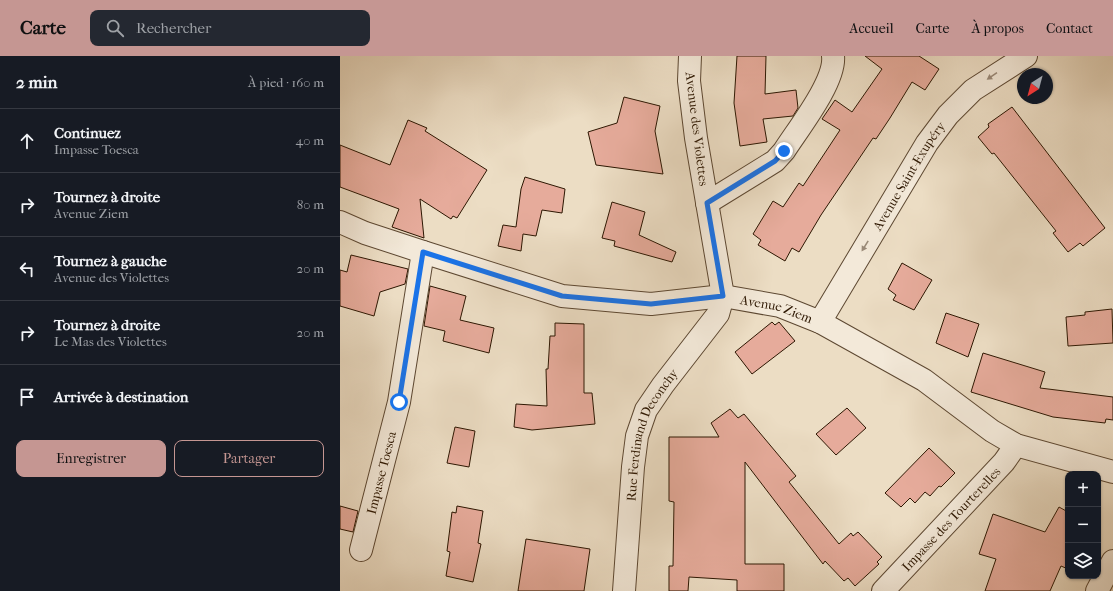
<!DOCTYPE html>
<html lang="fr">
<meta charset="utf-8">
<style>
body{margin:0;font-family:"IM FELL French Canon",serif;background:#242831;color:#f1f3f6}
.controls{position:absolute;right:12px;bottom:12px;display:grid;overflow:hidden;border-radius:8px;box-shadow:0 1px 3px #0004}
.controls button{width:36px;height:36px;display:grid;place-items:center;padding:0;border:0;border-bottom:1px solid #363941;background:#171b24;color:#f1f3f6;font:20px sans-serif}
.compass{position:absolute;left:677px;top:12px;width:36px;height:36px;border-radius:50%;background:#171b24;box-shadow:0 1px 3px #0004;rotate:216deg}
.stop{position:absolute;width:12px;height:12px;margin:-9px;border:3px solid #1a73e8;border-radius:50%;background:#fff}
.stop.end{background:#1a73e8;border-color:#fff;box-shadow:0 1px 4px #0008}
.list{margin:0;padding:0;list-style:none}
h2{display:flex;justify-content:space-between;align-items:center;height:52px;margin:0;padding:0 16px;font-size:17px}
h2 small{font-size:13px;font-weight:400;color:#9ea1a6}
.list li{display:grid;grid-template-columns:26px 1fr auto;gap:12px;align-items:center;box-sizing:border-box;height:64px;padding:0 16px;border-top:1px solid #363941}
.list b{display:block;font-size:15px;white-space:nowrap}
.list p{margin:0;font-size:13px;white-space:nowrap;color:#9ea1a6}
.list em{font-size:13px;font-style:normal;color:#9ea1a6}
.actions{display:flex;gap:8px;padding:12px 16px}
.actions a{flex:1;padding:9px 0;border:1px solid #c59692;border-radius:8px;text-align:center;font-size:14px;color:#c59692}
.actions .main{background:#c59692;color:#111}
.icon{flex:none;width:22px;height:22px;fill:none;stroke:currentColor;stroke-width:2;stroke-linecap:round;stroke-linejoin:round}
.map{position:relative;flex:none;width:773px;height:535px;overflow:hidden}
header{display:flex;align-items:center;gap:24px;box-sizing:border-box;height:56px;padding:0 20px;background:#c59692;color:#111}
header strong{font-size:19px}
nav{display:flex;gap:22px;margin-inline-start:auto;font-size:14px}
.search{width:280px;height:36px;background:#242831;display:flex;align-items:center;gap:10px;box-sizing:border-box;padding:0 14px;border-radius:8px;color:#9ea1a6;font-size:15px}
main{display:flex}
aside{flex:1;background:#171b24}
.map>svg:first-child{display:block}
.building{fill:#e6ab9b;stroke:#2d1702}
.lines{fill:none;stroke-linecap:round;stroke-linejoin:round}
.minor-casing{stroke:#5d4832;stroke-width:24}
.minor{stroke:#f3e9d9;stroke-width:22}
.oneway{fill:#9a8a78}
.route{stroke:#1a73e8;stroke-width:5}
.labels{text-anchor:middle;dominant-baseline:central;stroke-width:3;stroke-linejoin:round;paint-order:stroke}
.street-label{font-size:13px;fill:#2d1702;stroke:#f3e9d9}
</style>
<header>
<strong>Carte</strong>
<div class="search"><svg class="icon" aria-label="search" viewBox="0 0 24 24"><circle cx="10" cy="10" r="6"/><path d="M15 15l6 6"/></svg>Rechercher</div>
<nav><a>Accueil</a><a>Carte</a><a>À propos</a><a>Contact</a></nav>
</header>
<main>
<aside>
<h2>2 min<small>À pied · 160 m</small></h2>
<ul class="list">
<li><svg class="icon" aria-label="ahead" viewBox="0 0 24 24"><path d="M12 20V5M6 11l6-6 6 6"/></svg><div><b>Continuez</b><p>Impasse Toesca</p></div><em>40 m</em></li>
<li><svg class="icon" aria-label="right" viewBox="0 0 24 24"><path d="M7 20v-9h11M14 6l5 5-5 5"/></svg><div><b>Tournez à droite</b><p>Avenue Ziem</p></div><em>80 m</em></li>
<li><svg class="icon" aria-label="left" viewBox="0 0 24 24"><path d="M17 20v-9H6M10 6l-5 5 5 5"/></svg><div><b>Tournez à gauche</b><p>Avenue des Violettes</p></div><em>20 m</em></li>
<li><svg class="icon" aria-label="right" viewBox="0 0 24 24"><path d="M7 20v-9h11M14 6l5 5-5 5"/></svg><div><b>Tournez à droite</b><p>Le Mas des Violettes</p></div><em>20 m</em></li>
<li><svg class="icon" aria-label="arrive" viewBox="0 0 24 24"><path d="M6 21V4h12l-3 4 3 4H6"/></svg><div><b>Arrivée à destination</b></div></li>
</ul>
<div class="actions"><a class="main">Enregistrer</a><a>Partager</a></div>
</aside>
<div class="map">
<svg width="773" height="535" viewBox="0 0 773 535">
<rect width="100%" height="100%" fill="#ecddc4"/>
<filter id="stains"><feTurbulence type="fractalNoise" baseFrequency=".005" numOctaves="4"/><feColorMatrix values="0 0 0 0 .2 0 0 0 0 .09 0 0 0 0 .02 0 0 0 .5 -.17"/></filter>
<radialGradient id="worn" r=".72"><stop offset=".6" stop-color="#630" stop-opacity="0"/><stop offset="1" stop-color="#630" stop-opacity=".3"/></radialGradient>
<g class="building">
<path d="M 397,0 L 426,0 L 425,38 L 456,34 L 458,52 L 453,60 L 423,63 L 427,86 L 400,90 L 394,47 Z"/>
<path d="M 525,0 L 579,0 L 599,13 L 585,34 L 572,26 L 550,62 L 536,83 L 533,82 L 481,159 L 459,196 L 452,192 L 445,205 L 418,189 L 421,184 L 413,178 L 433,145 L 443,151 L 459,127 L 463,130 L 500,74 L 482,63 L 495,44 L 512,56 L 542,13 Z"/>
<path d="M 284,41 L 320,50 L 315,75 L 323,118 L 256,109 L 248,76 L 277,67 Z"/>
<path d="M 672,51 L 765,172 L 743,190 L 740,187 L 728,196 L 713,177 L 716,175 L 654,97 L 652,98 L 638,81 L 649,71 L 648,68 Z"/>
<path d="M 68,64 L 87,72 L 85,75 L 147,114 L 117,162 L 113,160 L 111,163 L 80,143 L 84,182 L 52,171 L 59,153 L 0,131 L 0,89 L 50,109 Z"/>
<path d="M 185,121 L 225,133 L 222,157 L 202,154 L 196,180 L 183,178 L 181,195 L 158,190 L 163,169 L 176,171 L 181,133 Z"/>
<path d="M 272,146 L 305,156 L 299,179 L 336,196 L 332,206 L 274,190 L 275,185 L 262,182 Z"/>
<path d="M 11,199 L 68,213 L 65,228 L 40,236 L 34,260 L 0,250 L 0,214 L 7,216 Z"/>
<path d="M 562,207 L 592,224 L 574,254 L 553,244 L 556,239 L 548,233 Z"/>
<path d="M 90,230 L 126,240 L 120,264 L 154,272 L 149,297 L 103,285 L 105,275 L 84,270 Z"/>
<path d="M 772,253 L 773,287 L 728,290 L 726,261 L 745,259 L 745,256 Z"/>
<path d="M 606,257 L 639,268 L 628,301 L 596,287 Z"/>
<path d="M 432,266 L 435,269 L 439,266 L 455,285 L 412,318 L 395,296 Z"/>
<path d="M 215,267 L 244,268 L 244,337 L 252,337 L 255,368 L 192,374 L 174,371 L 176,348 L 207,350 L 206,313 L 208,313 L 210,280 L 215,280 Z"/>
<path d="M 643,297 L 705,316 L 700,332 L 773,341 L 773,364 L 766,363 L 765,367 L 713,361 L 631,336 Z"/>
<path d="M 507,352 L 526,372 L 496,399 L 476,378 Z"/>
<path d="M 390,353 L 398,362 L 404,358 L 456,420 L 449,426 L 499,488 L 511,477 L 513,480 L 518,476 L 542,501 L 537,506 L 539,508 L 515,530 L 508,522 L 504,525 L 485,505 L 483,508 L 405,406 L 405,508 L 444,508 L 444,535 L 397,535 L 397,524 L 349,521 L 348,535 L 329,535 L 329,510 L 333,510 L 334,446 L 329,445 L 329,381 L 379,381 L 371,367 Z"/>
<path d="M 115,371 L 135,375 L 129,411 L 107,407 Z"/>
<path d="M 589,392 L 615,417 L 601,431 L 599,430 L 590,440 L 585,436 L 575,447 L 570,442 L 561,451 L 545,437 Z"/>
<path d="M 0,450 L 18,455 L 13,476 L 0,473 Z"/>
<path d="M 117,450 L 143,455 L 138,487 L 141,488 L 133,526 L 106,520 L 110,496 L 107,495 L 112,456 L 116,457 Z"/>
<path d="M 719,451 L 728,456 L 728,513 L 721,510 L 710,535 L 645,535 L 656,503 L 639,498 L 653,458 L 705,476 Z"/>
<path d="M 186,483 L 250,493 L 244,535 L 178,535 Z"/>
</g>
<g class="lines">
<defs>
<g id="minor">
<path d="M 367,147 L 435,105 L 444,95 C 458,73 496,25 493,0"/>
<path id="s1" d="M 0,166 L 25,177 L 83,196 L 222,240 L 311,248 L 383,240 L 440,250 L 480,266 L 584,324 L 652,375 L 676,389 L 773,416"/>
<path id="s2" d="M 480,266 L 587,87 L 608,59 L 633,34 L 686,0"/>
<path id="s3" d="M 21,494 L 59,346 L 83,196"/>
<path id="s4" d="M 284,535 L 293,411 L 297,380 L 306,354 L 323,329 L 378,258 L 383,240 L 356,82 L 349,25 L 350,0"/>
<path id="s5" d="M 543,535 L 664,406 L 676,389"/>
<path d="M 757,535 L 773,505"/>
</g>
</defs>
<use href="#minor" class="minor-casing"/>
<use href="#minor" class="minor"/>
</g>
<defs><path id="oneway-solid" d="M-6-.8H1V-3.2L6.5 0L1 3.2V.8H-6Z"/></defs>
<g class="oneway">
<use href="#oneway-solid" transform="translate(652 20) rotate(146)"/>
<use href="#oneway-solid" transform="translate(525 190) rotate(122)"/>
</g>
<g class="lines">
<path class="route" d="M 59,346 L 83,196 L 222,240 L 311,248 L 383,240 L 367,147 L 435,105 L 444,95"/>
</g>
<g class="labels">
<g class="street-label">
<text transform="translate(357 73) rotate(83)">Avenue des Violettes</text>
<text stroke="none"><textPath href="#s2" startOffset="171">Avenue Saint-Exupéry</textPath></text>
<text stroke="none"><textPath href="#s1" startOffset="451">Avenue Ziem</textPath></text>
<text stroke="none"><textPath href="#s4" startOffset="161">Rue Ferdinand Deconchy</textPath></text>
<text stroke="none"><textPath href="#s3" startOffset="80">Impasse Toesca</textPath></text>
<text stroke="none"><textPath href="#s5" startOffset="99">Impasse des Tourterelles</textPath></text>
</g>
</g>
<rect width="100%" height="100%" filter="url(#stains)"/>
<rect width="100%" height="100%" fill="url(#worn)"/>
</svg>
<div class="controls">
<button>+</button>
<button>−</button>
<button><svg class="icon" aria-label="layers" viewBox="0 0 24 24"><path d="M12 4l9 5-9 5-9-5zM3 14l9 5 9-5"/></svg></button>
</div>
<svg class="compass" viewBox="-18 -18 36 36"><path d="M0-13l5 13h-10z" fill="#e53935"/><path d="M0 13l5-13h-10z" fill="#9ea1a6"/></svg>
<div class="stop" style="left:59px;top:346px"></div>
<div class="stop end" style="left:444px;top:95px"></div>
</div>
</main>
